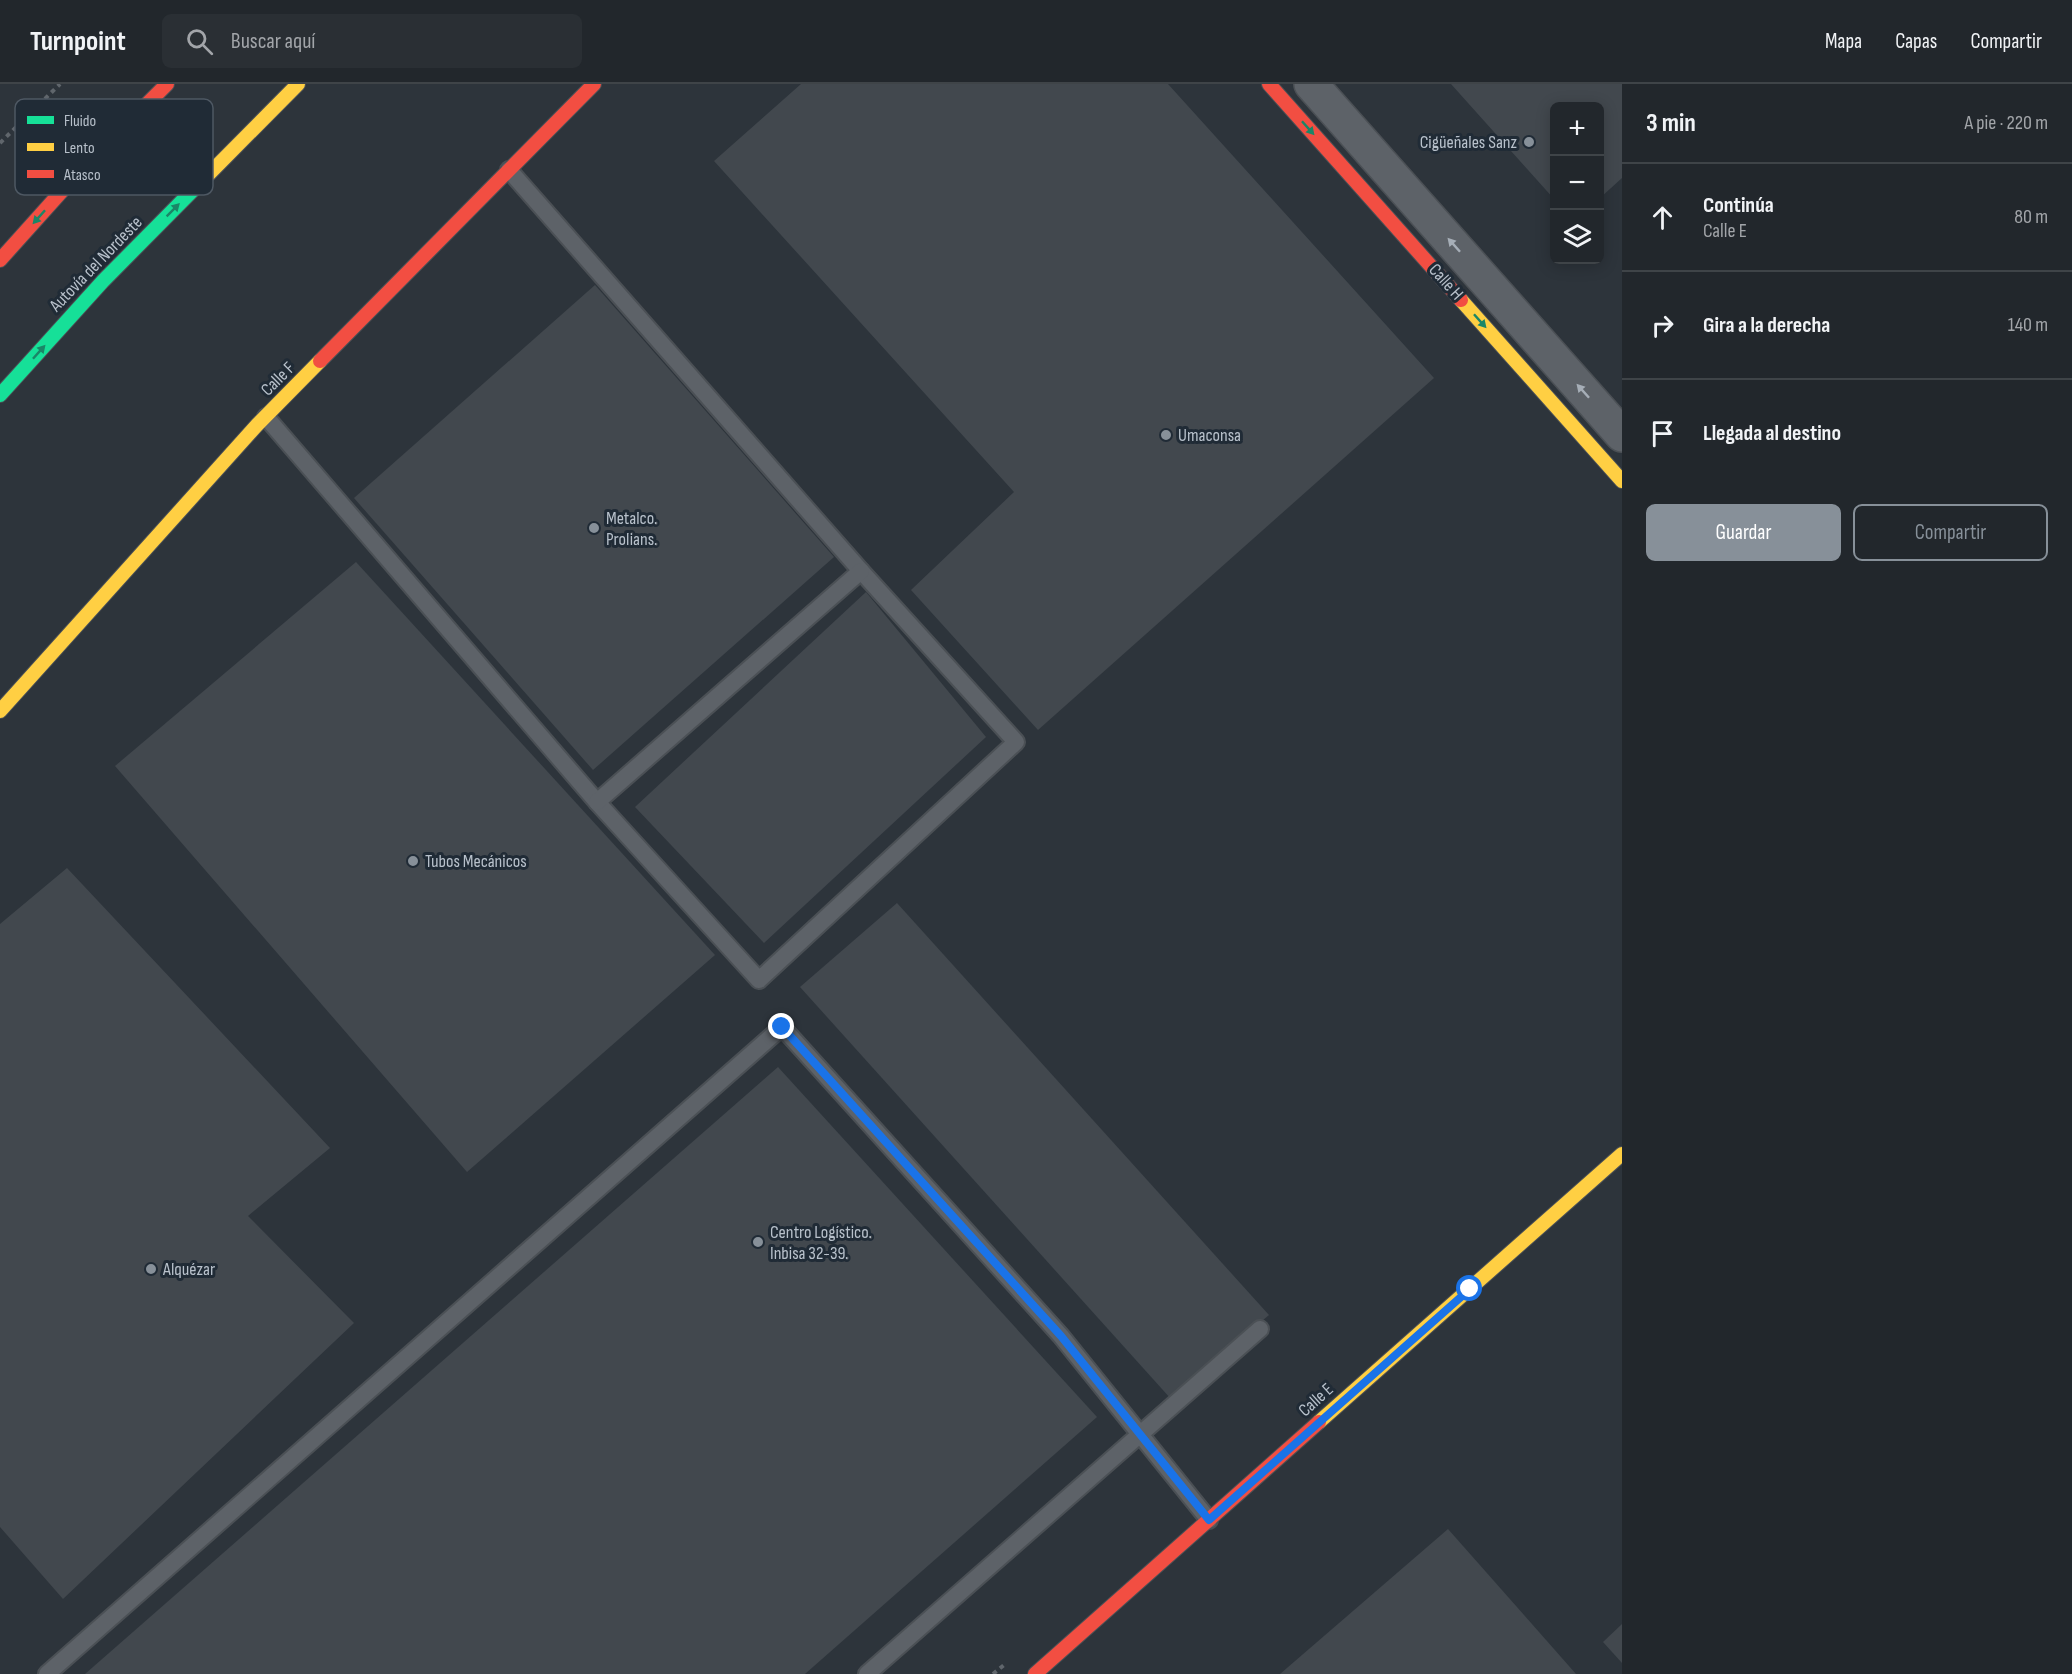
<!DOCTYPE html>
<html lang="es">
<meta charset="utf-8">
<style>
body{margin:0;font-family:"Sofia Sans Condensed",sans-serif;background:#2a2f34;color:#f1f3f6}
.controls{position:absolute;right:18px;top:18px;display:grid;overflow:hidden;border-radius:9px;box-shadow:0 3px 15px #0003}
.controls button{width:54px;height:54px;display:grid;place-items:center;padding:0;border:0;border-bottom:2px solid #3f4448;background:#22272c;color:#f1f3f6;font:30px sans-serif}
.stop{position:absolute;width:18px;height:18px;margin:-14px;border:4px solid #1a73e8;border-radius:50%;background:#fff}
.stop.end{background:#1a73e8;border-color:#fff;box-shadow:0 2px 6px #0008}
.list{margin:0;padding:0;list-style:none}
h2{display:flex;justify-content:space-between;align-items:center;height:78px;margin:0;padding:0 24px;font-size:26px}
h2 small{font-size:20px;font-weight:400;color:#a2a5a9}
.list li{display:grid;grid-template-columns:39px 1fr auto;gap:18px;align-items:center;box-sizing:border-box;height:108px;padding:0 24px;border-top:2px solid #3f4448}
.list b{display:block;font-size:22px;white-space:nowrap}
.list p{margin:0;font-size:20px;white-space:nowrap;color:#a2a5a9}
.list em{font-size:20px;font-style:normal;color:#a2a5a9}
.actions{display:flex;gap:12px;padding:18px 24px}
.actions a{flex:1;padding:14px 0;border:2px solid #879099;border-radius:9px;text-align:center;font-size:21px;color:#879099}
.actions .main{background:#879099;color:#fff}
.icon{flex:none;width:33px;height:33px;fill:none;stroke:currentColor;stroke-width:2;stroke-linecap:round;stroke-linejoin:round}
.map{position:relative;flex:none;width:1622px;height:1590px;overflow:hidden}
header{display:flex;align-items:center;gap:36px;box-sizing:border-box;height:84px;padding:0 30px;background:#22272c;border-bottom:2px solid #3f4448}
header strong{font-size:28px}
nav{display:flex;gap:33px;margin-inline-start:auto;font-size:21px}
.search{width:420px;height:54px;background:#2a2f34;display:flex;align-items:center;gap:15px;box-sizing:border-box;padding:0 21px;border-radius:9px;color:#a2a5a9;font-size:22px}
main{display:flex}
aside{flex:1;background:#22272c}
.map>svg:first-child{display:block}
.building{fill:#42484e}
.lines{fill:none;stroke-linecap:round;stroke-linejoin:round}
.lane-casing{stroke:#4b5055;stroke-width:20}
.street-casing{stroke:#4b5055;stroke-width:36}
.fast-casing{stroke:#4b5055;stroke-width:16}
.slow-casing{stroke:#4b5055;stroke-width:16}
.jam-casing{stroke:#4b5055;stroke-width:16}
.path{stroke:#60666c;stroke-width:4;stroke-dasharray:4.5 4.5;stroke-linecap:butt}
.lane{stroke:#5d6268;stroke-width:16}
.street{stroke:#5d6268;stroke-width:33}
.fast{stroke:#16e098;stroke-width:14}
.slow{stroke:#ffcf43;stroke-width:14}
.jam{stroke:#f24e42;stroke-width:14}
.oneway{fill:#1b8667}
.oneway2{fill:#a6aeb7}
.route{stroke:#1a73e8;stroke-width:8}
.poi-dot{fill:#879099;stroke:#202b36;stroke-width:2}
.labels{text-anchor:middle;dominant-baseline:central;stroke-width:6;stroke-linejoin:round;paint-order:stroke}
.poi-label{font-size:18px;fill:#b8c1cb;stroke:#202b36;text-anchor:start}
.street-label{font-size:18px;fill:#b8c1cb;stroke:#202b36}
.key{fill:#202b36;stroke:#4e5863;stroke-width:1.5}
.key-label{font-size:16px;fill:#b8c1cb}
</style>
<header>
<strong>Turnpoint</strong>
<div class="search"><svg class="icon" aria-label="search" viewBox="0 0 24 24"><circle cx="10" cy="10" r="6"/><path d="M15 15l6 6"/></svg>Buscar aquí</div>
<nav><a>Mapa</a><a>Capas</a><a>Compartir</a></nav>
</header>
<main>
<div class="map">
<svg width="1622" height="1590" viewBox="0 0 1622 1590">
<rect width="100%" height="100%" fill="#2d343b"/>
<g class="building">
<path d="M 801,0 L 1168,0 L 1434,294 L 1038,646 L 911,506 L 1014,408 L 714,77 Z"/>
<path d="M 1451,0 L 1622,0 L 1622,94 L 1600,114 L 1600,22 L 1554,22 L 1554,115 Z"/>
<path d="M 595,201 L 834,473 L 593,686 L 354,414 Z"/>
<path d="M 356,478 L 715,871 L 467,1088 L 115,682 Z"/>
<path d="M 866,508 L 986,653 L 764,859 L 635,723 Z"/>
<path d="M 67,784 L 330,1064 L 248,1132 L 354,1239 L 63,1515 L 0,1443 L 0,840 Z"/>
<path d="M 897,819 L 1269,1231 L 1171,1315 L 800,903 Z"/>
<path d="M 778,983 L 1097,1333 L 805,1590 L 85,1590 Z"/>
<path d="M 1448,1445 L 1576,1590 L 1280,1590 Z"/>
<path d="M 1622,1540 L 1622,1579 L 1603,1558 Z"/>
</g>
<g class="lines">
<defs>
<g id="lane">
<path d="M 266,333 L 597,718 L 759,896 L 1016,658 L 861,487 L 509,86"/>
<path d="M 597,718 L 861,487"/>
<path d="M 47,1590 L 782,943 L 1061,1252 L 1209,1436"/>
<path d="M 867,1590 L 1260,1245"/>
</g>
<path id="street" d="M 1311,0 L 1622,351"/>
<path id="fast" d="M 0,311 L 103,197 L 196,103"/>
<g id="slow">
<path d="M 196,103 L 298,0"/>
<path d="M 1461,216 L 1622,397"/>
<path d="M 0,627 L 257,341 L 320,277"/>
<path d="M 1319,1338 L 1622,1070"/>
</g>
<g id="jam">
<path d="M 1269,0 L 1461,216"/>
<path d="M 0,176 L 79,88 L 167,0"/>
<path d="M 320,277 L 594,0"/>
<path d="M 1035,1590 L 1319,1338"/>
</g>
</defs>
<use href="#lane" class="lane-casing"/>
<use href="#street" class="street-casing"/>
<use href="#fast" class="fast-casing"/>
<use href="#slow" class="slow-casing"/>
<use href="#jam" class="jam-casing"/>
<g class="path">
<path d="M 0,59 L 60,0"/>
<path d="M 993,1590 L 1004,1581"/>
</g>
<use href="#lane" class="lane"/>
<use href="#street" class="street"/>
<use href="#fast" class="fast"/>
<use href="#slow" class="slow"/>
<use href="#jam" class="jam"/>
</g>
<defs><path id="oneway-solid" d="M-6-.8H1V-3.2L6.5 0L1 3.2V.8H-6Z" transform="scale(1.5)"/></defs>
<g class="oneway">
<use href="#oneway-solid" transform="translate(1308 44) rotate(48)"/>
<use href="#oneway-solid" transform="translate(173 126) rotate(-45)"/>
<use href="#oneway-solid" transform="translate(39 133) rotate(132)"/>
<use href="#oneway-solid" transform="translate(1480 237) rotate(48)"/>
<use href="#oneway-solid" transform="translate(39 268) rotate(-48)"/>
</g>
<g class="oneway2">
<use href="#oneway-solid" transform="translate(1454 161) rotate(-132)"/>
<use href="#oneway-solid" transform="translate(1583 307) rotate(-132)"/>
</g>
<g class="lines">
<path class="route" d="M 782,943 L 1061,1252 L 1209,1436 L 1470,1205"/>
</g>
<g class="poi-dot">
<circle cx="1529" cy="58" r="6"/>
<circle cx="1166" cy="351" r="6"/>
<circle cx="594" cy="444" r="6"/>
<circle cx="413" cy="777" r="6"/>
<circle cx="758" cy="1158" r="6"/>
<circle cx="151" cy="1185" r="6"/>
</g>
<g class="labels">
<g class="poi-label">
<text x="1517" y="58" text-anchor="end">Cigüeñales Sanz</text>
<text x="1178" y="351">Umaconsa</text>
<text x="606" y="434">Metalco.<tspan x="606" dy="21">Prolians.</tspan></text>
<text x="425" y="777">Tubos Mecánicos</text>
<text x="770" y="1148">Centro Logístico.<tspan x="770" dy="21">Inbisa 32-39.</tspan></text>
<text x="163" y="1185">Alquézar</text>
</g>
<g class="street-label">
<text transform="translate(96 180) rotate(-46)">Autovía del Nordeste</text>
<text transform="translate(1446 198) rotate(48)">Calle H</text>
<text transform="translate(278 295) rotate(-45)">Calle F</text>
<text transform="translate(1316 1316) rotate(-42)">Calle E</text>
</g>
</g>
<rect x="15" y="15" width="198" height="96" rx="9" class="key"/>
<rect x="27" y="32" width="27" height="8" fill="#16e098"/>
<rect x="27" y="59" width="27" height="8" fill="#ffcf43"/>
<rect x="27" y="86" width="27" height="8" fill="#f24e42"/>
<g class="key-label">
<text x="64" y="42">Fluido</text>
<text x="64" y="69">Lento</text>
<text x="64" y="96">Atasco</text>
</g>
</svg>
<div class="controls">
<button>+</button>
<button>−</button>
<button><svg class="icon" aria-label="layers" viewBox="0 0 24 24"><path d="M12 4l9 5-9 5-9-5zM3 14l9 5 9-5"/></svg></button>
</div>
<div class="stop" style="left:1470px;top:1205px"></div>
<div class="stop end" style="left:782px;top:943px"></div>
</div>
<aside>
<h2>3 min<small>A pie · 220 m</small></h2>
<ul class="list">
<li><svg class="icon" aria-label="ahead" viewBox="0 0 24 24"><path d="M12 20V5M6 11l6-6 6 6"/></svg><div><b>Continúa</b><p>Calle E</p></div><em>80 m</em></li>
<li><svg class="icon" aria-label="right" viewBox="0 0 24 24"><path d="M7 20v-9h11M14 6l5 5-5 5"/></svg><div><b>Gira a la derecha</b></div><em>140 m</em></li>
<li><svg class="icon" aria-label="arrive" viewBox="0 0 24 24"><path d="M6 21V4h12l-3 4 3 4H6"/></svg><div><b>Llegada al destino</b></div></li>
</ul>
<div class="actions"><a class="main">Guardar</a><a>Compartir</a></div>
</aside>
</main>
